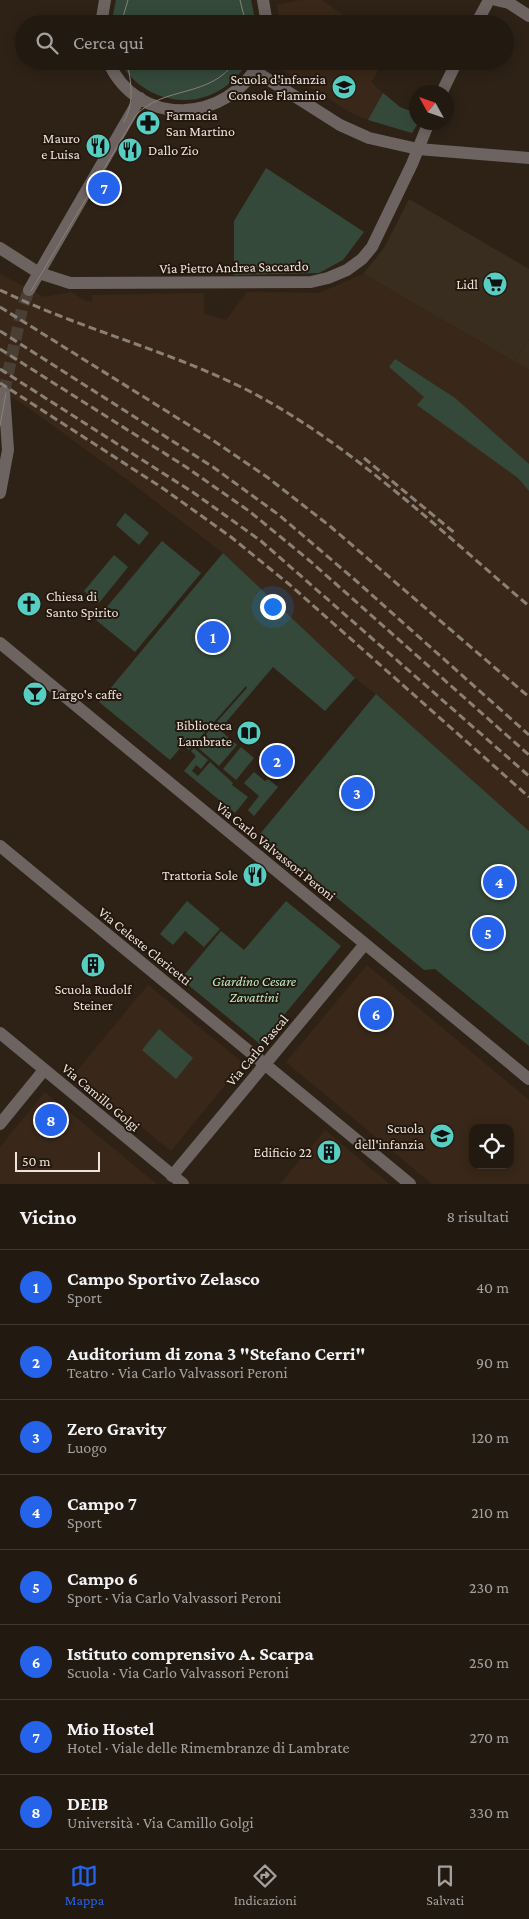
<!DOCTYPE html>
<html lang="it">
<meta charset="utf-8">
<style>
body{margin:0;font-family:"Crimson Pro",serif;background:#2a231a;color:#f1f3f6}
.controls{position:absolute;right:15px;bottom:15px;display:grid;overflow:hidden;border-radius:10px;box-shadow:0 2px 12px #0003}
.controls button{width:45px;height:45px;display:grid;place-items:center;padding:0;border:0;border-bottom:1px solid #3f3831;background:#221a11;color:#f1f3f6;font:25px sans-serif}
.compass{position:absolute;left:409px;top:85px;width:45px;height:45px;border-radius:50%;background:#221a11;box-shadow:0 2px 12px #0003;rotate:310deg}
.scale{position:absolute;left:15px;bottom:12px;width:85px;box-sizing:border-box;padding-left:5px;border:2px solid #ebe3dc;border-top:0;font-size:14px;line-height:18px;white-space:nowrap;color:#ebe3dc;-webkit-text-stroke:4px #24180e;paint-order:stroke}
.you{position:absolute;left:272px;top:606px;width:18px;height:18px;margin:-12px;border:4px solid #fff;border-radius:50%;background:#1a73e8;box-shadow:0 0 0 8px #1a73e833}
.badge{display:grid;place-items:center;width:32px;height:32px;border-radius:50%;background:#2563eb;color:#fff;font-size:16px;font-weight:700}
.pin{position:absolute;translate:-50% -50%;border:2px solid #fff;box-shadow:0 1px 5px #0006}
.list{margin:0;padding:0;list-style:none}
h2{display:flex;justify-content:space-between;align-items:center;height:65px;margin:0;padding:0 20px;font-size:21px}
h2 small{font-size:16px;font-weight:400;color:#a2a19f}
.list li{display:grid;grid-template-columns:32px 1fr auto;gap:15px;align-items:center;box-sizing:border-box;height:75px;padding:0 20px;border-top:1px solid #3f3831}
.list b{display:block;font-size:19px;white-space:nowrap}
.list p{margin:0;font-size:16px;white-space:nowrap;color:#a2a19f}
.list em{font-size:16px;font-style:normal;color:#a2a19f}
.icon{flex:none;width:28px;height:28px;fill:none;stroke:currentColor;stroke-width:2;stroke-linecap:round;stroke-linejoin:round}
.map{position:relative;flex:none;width:529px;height:1184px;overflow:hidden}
.search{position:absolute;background:#221a11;box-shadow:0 2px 12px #0003;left:15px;right:15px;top:15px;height:55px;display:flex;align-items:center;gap:12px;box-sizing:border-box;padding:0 18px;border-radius:28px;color:#a2a19f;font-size:19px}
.sheet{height:665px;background:#221a11}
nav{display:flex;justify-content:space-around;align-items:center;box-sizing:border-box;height:70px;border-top:1px solid #3f3831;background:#221a11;font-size:14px;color:#a2a19f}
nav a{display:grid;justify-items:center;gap:2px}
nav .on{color:#2563eb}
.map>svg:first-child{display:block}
.commercial{fill:#392d1f}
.industrial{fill:#392e1f}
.built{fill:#392819;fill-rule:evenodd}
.green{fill:#35493a}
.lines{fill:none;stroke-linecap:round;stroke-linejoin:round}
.minor-tunnel{stroke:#4a3f35;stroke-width:12;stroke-dasharray:12 6;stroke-linecap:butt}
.minor{stroke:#6d6462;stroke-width:12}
.tram{stroke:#8a8077;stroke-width:1}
.rail{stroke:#8a8077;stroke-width:3;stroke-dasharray:8 4;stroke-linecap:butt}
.labels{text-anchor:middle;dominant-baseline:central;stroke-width:4;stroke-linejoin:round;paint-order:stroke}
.poi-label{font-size:14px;fill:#ebe3dc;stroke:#24180e;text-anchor:end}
.street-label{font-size:14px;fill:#ebe3dc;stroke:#24180e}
.park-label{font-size:14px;font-style:italic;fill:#b9ebc6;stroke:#24180e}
</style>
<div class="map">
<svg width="529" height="1184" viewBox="0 0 529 1184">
<rect width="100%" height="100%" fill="#2e2217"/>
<path class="commercial" d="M 409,199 L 529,269 L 529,339 L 515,362 L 363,274 L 384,248 Z"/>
<path class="industrial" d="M 529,339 L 529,370 L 515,362 Z"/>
<g class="built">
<path d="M 299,0 L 322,0 L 356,24 L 280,24 L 277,5 Z"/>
<path d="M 273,61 L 384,61 L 371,82 L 383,93 L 368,120 L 353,114 L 272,63 Z"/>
<path d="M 0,274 L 44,297 L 71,292 L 85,301 L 92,302 L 93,295 L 204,293 L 204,314 L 226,320 L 247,292 L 319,293 L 363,274 L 529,370 L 529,831 L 376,694 L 355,678 L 223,553 L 125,478 L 27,407 L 0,390 Z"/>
<path d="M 367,965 L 529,1100 L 529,1184 L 432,1184 L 286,1062 ZM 473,1128 L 510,1128 L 510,1165 L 473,1165 Z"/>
<path d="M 148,985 L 243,1063 L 171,1151 L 75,1073 Z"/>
<path d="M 45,1092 L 153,1181 L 156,1184 L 0,1184 L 0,1147 Z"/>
<path d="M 325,1130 L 370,1168 L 390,1184 L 280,1184 Z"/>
</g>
<g class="green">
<path d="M 116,0 L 251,0 L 256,24 L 111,24 Z"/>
<path d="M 119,61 L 248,61 C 218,114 149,112 119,61 Z"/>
<path d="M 383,93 L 400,107 L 416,113 L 418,123 L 412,133 L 368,120 Z"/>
<path d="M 266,168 L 364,232 L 343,260 L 319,273 L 234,275 L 234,221 Z"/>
<path d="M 395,359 L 455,398 L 529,464 L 529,491 L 518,478 L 417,405 L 424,397 L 389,367 Z"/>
<path d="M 125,513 L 149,533 L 139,545 L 116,525 Z"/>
<path d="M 162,541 L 201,573 L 135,652 L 96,620 Z"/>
<path d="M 223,553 L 355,678 L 325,711 L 273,667 L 221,728 L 216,723 L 247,688 L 246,686 L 189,750 L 183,745 L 170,760 L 99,702 Z"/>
<path d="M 114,555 L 128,567 L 99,603 L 84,591 Z"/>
<path d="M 376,694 L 529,831 L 529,1046 L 435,969 L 424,970 L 260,834 Z"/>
<path d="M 214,725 L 237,745 L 219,766 L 196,746 Z"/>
<path d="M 241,747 L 254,758 L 236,780 L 223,769 Z"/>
<path d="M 194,748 L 208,760 L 201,769 L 196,765 L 192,771 L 198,776 L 210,762 L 233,783 L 232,785 L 248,797 L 235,813 L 184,771 L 196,756 L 191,751 Z"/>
<path d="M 254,772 L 265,781 L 268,779 L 278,787 L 254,816 L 248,810 L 259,796 L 244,783 Z"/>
<path d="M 187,901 L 220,929 L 204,947 L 185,931 L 173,945 L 160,934 Z"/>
<path d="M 286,901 L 341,946 L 260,1044 L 181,979 L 221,931 L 244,950 Z"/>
<path d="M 159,1029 L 193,1058 L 176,1079 L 142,1050 Z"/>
</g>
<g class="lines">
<path class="minor-tunnel" d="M 4,392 L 22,309 L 29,290"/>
<g class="minor">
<path d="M 263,0 L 267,24"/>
<path d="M 496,0 L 509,3 L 529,16"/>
<path d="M 101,24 L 105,0"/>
<path d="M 476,24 L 489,0"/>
<path d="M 108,61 C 137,129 228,124 260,61"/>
<path d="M 255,71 L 340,125 L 369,138 L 418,149 L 529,158"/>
<path d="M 442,92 L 457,61"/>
<path d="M 0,248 L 39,273 L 70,283 L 311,282 L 328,278 L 347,270 L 362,259 L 372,247 L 412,164 L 429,122"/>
<path d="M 29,290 L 140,98"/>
<path d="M 0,493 L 8,450 L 4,392"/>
<path d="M 0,643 L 529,1079"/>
<path d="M 0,846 L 410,1184"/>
<path d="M 0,1033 L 183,1184"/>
<path d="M 0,1124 L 44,1070"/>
<path d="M 172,1176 L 365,944"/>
</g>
<g class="tram">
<path d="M 240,0 L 246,24"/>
<path d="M 121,24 L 128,0"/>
<path d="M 124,122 C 135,101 131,83 127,61"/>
<path d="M 31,291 L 136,115 C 165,85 209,99 236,61"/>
<path d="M 0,426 L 6,393"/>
</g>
<g class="rail">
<path d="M 0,290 C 82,330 172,351 253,393 C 353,446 443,533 529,606"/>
<path d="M 0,307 L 211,439 L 267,477 L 331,527 L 529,697"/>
<path d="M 0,331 L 213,467 L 279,515 L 354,579 L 529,735"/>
<path d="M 0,349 L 186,467 L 249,511 L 310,561 L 529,755"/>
<path d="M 0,369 L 194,493 L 261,541 L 529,776"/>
<path d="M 0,383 L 161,487 L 231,537 L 290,585 L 529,797"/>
<path d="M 364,458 L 456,534"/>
</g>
</g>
<defs>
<symbol id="school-disc" viewBox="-11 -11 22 22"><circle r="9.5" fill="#57cec1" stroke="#24180e"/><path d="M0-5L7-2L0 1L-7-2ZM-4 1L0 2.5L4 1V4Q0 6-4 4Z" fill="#111"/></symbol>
<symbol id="pharmacy-disc" viewBox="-11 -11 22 22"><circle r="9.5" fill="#57cec1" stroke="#24180e"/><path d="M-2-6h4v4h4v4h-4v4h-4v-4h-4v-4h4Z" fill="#111"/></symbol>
<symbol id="restaurant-disc" viewBox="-11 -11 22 22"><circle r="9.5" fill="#57cec1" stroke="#24180e"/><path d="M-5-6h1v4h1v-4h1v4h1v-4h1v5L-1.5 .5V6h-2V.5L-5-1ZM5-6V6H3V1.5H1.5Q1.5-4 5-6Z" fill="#111"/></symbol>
<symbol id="supermarket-disc" viewBox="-11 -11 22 22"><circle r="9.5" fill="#57cec1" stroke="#24180e"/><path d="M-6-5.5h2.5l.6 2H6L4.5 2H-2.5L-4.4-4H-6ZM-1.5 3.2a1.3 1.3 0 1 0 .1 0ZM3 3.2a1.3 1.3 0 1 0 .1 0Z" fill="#111"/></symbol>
<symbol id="church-disc" viewBox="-11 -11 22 22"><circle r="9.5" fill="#57cec1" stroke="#24180e"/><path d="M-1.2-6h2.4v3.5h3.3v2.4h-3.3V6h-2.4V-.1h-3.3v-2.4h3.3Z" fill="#111"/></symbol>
<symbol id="bar-disc" viewBox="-11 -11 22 22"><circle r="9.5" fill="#57cec1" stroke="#24180e"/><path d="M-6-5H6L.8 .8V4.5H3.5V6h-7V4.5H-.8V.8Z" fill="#111"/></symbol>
<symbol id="library-disc" viewBox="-11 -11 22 22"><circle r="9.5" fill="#57cec1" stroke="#24180e"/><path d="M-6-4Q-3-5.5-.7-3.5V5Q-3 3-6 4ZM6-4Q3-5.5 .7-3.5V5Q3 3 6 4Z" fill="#111"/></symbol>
<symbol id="building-disc" viewBox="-11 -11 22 22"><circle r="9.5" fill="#57cec1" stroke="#24180e"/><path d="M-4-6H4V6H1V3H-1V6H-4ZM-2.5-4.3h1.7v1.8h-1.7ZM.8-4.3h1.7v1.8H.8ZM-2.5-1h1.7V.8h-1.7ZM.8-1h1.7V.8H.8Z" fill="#111"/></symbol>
</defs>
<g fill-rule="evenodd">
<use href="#school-disc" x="330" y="73" width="28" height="28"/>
<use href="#pharmacy-disc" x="134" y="109" width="28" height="28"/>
<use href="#restaurant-disc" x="84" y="132" width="28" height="28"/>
<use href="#restaurant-disc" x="116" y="136" width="28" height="28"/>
<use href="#supermarket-disc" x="481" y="270" width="28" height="28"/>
<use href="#church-disc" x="15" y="590" width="28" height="28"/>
<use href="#bar-disc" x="21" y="680" width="28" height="28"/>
<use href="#library-disc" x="235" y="719" width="28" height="28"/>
<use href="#restaurant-disc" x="241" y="861" width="28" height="28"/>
<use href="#building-disc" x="79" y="951" width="28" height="28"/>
<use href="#school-disc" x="428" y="1122" width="28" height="28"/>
<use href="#building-disc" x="315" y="1138" width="28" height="28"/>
</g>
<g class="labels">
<g class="poi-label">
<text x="326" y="79">Scuola d'infanzia<tspan x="326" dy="16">Console Flaminio</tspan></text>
<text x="166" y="115" text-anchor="start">Farmacia<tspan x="166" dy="16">San Martino</tspan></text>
<text x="80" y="138">Mauro<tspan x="80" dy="16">e Luisa</tspan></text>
<text x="148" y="150" text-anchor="start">Dallo Zio</text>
<text x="478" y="284">Lidl</text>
<text x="46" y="596" text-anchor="start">Chiesa di<tspan x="46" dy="16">Santo Spirito</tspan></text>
<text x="52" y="694" text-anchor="start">Largo's caffe</text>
<text x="232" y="725">Biblioteca<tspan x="232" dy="16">Lambrate</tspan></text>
<text x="238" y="875">Trattoria Sole</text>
<text x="93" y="989" text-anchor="middle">Scuola Rudolf<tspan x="93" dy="16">Steiner</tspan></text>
<text x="424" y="1128">Scuola<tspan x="424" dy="16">dell'infanzia</tspan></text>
<text x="312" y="1152">Edificio 22</text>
</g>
<g class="street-label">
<text transform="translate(234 267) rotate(-1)">Via Pietro Andrea Saccardo</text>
<text transform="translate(276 851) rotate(39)">Via Carlo Valvassori Peroni</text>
<text transform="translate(145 946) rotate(39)">Via Celeste Clericetti</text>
<text transform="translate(257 1050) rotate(-50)">Via Carlo Pascal</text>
<text transform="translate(101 1097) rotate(40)">Via Camillo Golgi</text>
</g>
<g class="park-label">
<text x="254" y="981">Giardino Cesare<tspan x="254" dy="16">Zavattini</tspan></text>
</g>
</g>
</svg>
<div class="controls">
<button><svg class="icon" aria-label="locate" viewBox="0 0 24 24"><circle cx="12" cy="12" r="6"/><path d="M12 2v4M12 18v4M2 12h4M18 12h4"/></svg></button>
</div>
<svg class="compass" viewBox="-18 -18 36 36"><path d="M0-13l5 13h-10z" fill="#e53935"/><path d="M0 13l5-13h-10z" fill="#a2a19f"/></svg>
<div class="scale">50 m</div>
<div class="you"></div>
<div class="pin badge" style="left:213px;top:637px">1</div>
<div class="pin badge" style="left:277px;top:761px">2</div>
<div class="pin badge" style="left:357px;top:793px">3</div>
<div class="pin badge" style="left:499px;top:882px">4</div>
<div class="pin badge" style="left:488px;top:933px">5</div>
<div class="pin badge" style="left:376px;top:1014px">6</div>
<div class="pin badge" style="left:104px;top:188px">7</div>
<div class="pin badge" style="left:51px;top:1120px">8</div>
<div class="search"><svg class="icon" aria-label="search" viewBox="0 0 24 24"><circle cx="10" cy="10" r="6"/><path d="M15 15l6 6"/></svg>Cerca qui</div>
</div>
<section class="sheet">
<h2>Vicino<small>8 risultati</small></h2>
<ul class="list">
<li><span class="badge">1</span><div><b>Campo Sportivo Zelasco</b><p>Sport</p></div><em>40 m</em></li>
<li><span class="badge">2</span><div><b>Auditorium di zona 3 &quot;Stefano Cerri&quot;</b><p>Teatro · Via Carlo Valvassori Peroni</p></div><em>90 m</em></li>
<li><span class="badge">3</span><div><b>Zero Gravity</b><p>Luogo</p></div><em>120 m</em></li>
<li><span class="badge">4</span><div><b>Campo 7</b><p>Sport</p></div><em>210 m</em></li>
<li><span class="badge">5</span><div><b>Campo 6</b><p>Sport · Via Carlo Valvassori Peroni</p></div><em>230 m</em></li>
<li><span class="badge">6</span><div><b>Istituto comprensivo A. Scarpa</b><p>Scuola · Via Carlo Valvassori Peroni</p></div><em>250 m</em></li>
<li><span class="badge">7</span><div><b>Mio Hostel</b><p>Hotel · Viale delle Rimembranze di Lambrate</p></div><em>270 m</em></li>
<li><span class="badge">8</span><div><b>DEIB</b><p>Università · Via Camillo Golgi</p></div><em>330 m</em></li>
</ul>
</section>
<nav>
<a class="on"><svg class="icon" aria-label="map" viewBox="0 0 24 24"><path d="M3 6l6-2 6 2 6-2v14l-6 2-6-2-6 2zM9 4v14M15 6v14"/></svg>Mappa</a>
<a><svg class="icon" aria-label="directions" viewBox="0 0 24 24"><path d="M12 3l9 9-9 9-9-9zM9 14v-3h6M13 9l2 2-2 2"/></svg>Indicazioni</a>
<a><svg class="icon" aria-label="saved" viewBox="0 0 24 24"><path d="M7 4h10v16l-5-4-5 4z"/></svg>Salvati</a>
</nav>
